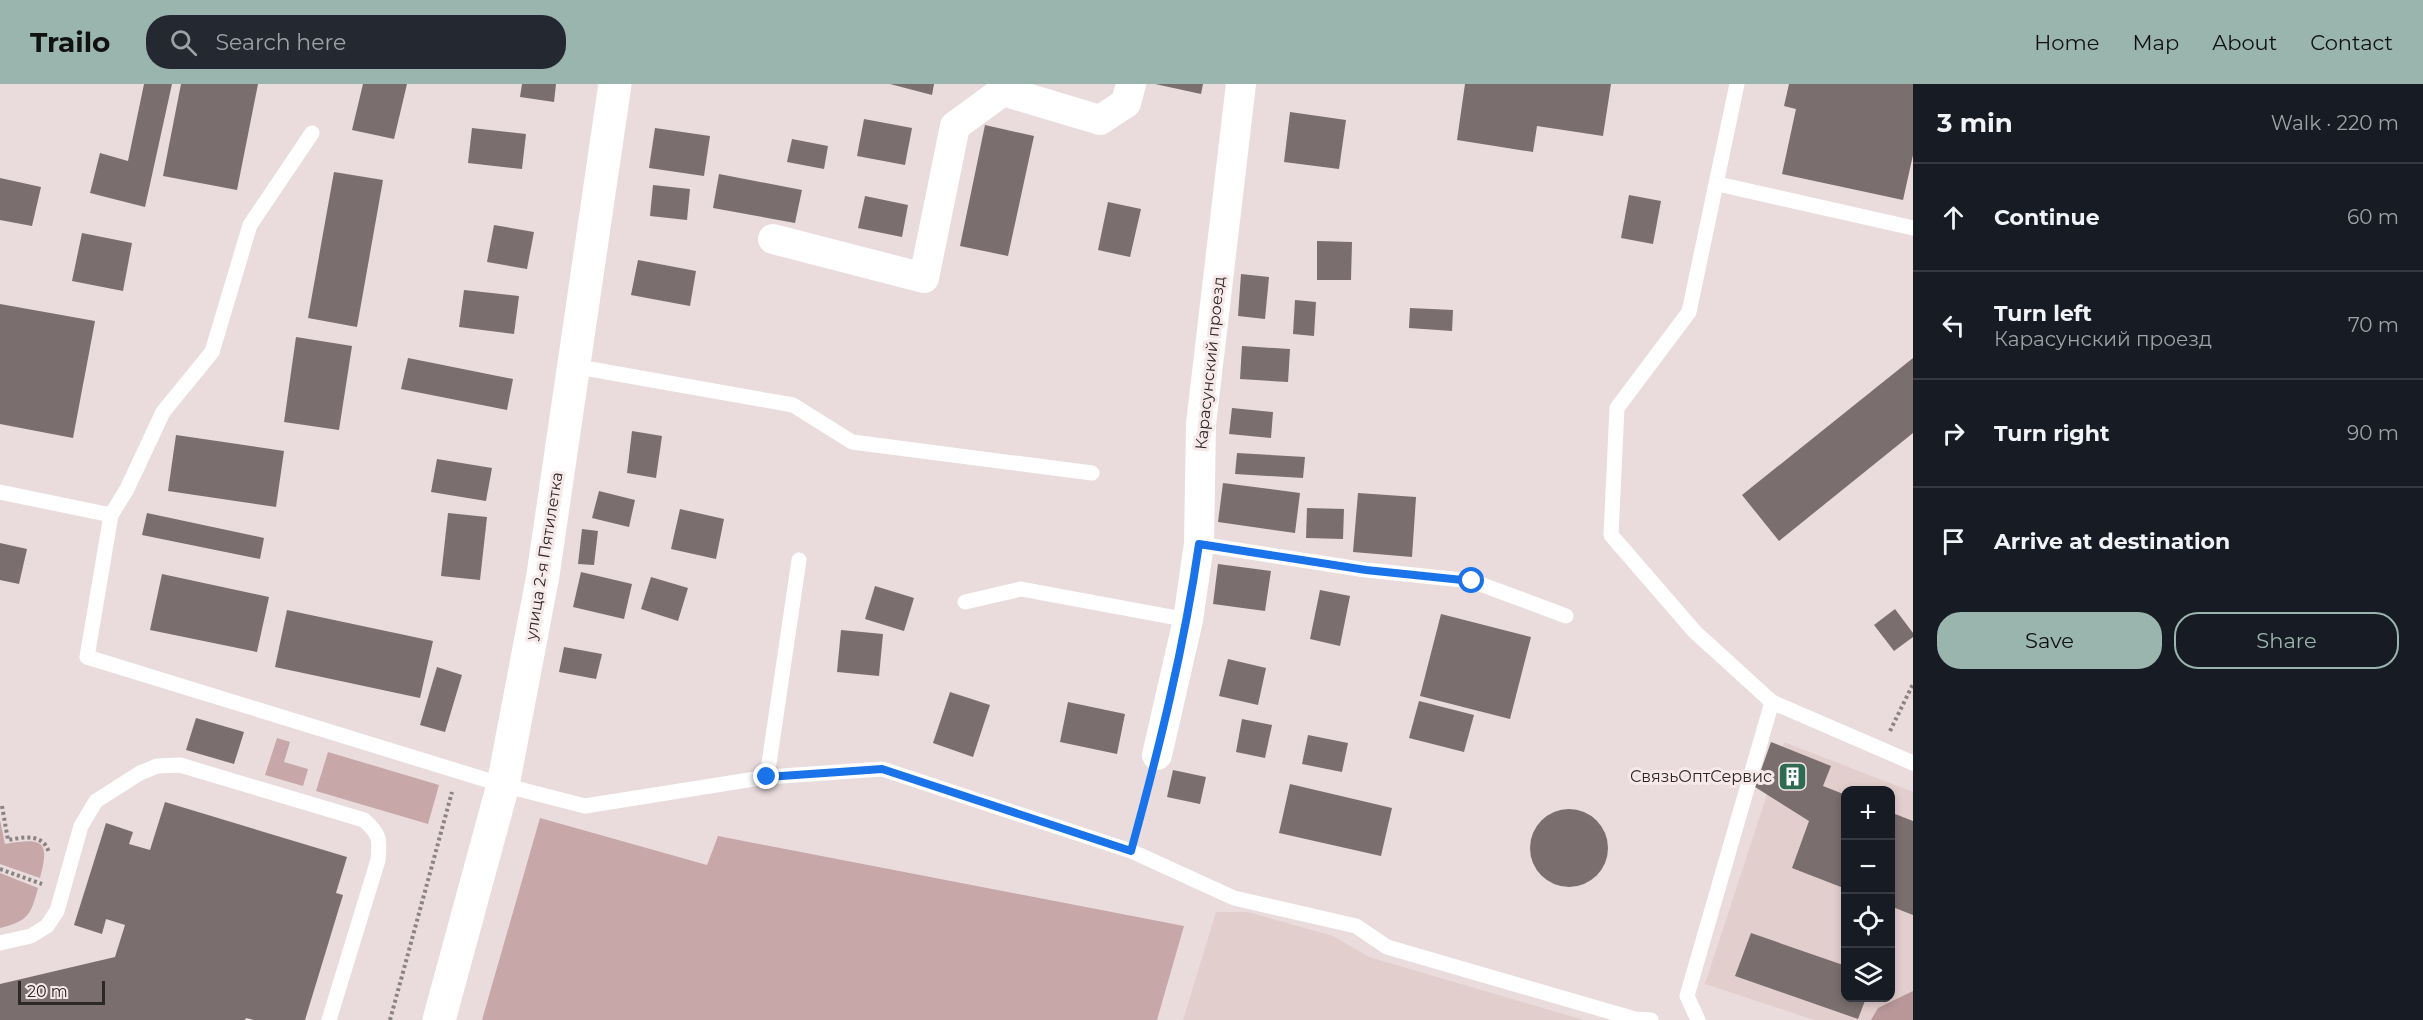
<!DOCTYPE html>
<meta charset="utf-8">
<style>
body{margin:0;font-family:Montserrat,sans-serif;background:#242831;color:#f1f3f6}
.controls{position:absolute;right:18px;bottom:18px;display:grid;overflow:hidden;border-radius:12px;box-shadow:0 3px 9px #0003}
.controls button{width:54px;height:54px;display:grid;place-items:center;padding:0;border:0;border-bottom:2px solid #363941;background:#171b24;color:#f1f3f6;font:30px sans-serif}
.scale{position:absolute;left:18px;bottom:15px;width:87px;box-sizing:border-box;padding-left:6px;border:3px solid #2d2828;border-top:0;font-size:16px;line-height:21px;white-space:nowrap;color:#2d2828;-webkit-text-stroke:4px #f7e9ea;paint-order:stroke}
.stop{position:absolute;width:18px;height:18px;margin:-14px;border:4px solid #1a73e8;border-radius:50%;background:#fff}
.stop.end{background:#1a73e8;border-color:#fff;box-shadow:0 2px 6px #0008}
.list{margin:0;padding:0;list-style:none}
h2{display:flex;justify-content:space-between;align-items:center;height:78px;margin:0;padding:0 24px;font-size:26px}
h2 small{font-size:20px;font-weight:400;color:#9ea1a6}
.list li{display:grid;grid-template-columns:39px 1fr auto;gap:18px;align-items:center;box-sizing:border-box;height:108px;padding:0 24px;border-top:2px solid #363941}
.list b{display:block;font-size:22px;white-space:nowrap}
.list p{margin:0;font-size:20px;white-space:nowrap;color:#9ea1a6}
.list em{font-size:20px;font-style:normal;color:#9ea1a6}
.actions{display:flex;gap:12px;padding:18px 24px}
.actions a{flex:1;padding:14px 0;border:2px solid #9ab5ad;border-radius:24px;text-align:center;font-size:21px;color:#9ab5ad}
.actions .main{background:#9ab5ad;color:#111}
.icon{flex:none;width:33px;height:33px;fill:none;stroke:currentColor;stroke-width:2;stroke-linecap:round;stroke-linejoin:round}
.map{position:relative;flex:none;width:1913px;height:936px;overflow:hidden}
header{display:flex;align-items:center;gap:36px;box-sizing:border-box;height:84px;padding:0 30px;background:#9ab5ad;color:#111}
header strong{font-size:28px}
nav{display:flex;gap:33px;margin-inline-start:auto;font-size:21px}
.search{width:420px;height:54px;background:#242831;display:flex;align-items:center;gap:15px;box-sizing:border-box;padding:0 21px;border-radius:24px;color:#9ea1a6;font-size:22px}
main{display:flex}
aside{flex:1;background:#171b24}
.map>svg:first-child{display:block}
.built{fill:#e3cece;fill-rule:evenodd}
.green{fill:#c7a7a8}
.forest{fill:#b99798}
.building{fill:#7a6e6e}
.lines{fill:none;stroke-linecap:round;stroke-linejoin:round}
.path{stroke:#8b8282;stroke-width:4;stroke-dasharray:3 3;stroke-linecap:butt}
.lane{stroke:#fff;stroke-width:15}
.street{stroke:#fff;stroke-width:30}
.secondary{stroke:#fff;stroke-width:33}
.route{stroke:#1a73e8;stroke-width:8}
.labels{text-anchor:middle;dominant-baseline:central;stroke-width:6;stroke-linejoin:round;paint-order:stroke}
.street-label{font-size:16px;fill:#2d2828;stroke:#f7e9ea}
.poi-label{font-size:16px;fill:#2d2828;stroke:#f7e9ea;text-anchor:end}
</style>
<header>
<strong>Trailo</strong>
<div class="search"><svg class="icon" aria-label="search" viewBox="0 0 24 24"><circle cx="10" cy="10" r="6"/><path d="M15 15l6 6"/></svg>Search here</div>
<nav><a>Home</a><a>Map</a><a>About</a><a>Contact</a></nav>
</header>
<main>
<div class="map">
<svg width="1913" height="936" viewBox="0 0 1913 936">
<rect width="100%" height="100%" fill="#eadcdd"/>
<g class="built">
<path d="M 1784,658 L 1913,708 L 1913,936 L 1814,936 L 1705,900 ZM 1846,706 L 1890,706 L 1890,914 L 1846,914 Z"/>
<path d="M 1216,828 L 1248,828 L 1333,852 L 1369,873 L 1584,936 L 1183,936 Z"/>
</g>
<g class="green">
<path d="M 277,654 L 290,658 L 284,678 L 308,685 L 303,702 L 265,691 Z"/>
<path d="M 328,668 L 439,701 L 428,740 L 316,707 Z"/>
<path d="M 540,734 L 707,781 L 718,752 L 1184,842 L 1157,936 L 482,936 Z"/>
<path d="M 0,736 L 5,760 C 41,754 51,755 40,794 L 0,780 Z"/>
<path d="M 0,789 L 38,804 C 31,831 28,837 0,844 Z"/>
</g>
<path class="forest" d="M 1913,907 L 1913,936 L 1871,936 L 1878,924 Z"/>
<g class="building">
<path d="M 144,0 L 172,0 L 145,123 L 90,109 L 100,69 L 128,77 Z"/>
<path d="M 181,0 L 258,0 L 237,106 L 163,92 Z"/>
<path d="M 363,0 L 407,0 L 394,55 L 352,46 Z"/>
<path d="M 522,0 L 556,0 L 554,18 L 520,13 Z"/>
<path d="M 890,0 L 934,0 L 932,11 Z"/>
<path d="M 1155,0 L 1203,0 L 1201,10 Z"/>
<path d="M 1465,0 L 1611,0 L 1603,52 L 1537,42 L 1533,68 L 1457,56 Z"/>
<path d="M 1789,0 L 1913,0 L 1913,71 L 1903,116 L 1782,90 L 1796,25 L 1784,22 Z"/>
<path d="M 1290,28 L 1346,36 L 1339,85 L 1284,78 Z"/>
<path d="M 864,35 L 912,44 L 905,81 L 857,72 Z"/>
<path d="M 985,41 L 1034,52 L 1008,172 L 960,162 Z"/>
<path d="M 472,44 L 526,50 L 522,85 L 468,79 Z"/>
<path d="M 655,44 L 710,52 L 704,92 L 649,84 Z"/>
<path d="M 792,55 L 828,62 L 824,85 L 787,78 Z"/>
<path d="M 334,88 L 383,96 L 357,243 L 308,234 Z"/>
<path d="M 719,90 L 802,106 L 795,139 L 713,124 Z"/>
<path d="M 0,94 L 41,103 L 32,142 L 0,136 Z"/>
<path d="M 653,101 L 690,105 L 687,136 L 650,132 Z"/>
<path d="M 1629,111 L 1661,117 L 1653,160 L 1621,154 Z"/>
<path d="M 865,112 L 908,121 L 902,153 L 858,144 Z"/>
<path d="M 1108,118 L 1141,125 L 1130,173 L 1098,166 Z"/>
<path d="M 494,141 L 534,148 L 527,185 L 487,178 Z"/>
<path d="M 82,149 L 132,159 L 123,207 L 72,197 Z"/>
<path d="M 1317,157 L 1352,158 L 1351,196 L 1317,196 Z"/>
<path d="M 638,176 L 696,187 L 690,222 L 631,211 Z"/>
<path d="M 1241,190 L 1269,193 L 1265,235 L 1238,232 Z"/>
<path d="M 464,206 L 519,212 L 514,250 L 459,243 Z"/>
<path d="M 1295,216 L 1316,218 L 1314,252 L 1293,250 Z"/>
<path d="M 0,220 L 95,237 L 73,354 L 0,340 Z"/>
<path d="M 1410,224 L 1453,226 L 1452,247 L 1409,244 Z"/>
<path d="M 296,253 L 352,262 L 339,346 L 284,338 Z"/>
<path d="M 1242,262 L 1290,265 L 1288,298 L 1240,295 Z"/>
<path d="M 408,274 L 513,295 L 507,326 L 401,305 Z"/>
<path d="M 1913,274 L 1913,349 L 1779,457 L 1742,411 Z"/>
<path d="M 1232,324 L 1273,328 L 1271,354 L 1229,350 Z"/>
<path d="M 632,347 L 662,352 L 656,394 L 627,389 Z"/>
<path d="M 176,351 L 284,367 L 276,423 L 168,407 Z"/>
<path d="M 1237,369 L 1305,373 L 1303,394 L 1235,390 Z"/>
<path d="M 437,375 L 492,384 L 486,417 L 431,408 Z"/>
<path d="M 1223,399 L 1300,409 L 1295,449 L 1218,438 Z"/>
<path d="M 599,407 L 635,416 L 629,443 L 592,434 Z"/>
<path d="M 1358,409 L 1416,413 L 1412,473 L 1353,468 Z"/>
<path d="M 1307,424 L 1344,425 L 1343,455 L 1306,454 Z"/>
<path d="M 680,425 L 724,435 L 716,475 L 671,465 Z"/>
<path d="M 147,429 L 264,454 L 260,475 L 142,451 Z"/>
<path d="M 448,429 L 487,433 L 480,496 L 441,492 Z"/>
<path d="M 582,445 L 598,447 L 594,481 L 578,480 Z"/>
<path d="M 0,459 L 27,465 L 19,500 L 0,496 Z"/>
<path d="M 1218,480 L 1271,487 L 1265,527 L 1213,520 Z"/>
<path d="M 581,488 L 632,500 L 624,535 L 573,523 Z"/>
<path d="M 162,490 L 269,513 L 257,568 L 150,546 Z"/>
<path d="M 651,493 L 688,504 L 678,537 L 641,525 Z"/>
<path d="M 875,502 L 914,514 L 904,547 L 865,535 Z"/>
<path d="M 1320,506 L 1350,512 L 1340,562 L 1310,555 Z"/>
<path d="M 1895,525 L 1913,549 L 1913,553 L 1894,567 L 1874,541 Z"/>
<path d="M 287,526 L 433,557 L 420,614 L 275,583 Z"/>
<path d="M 1441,530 L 1531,553 L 1510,635 L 1420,612 Z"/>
<path d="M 841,546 L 883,550 L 879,592 L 837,588 Z"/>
<path d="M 564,563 L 602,570 L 596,595 L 559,588 Z"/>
<path d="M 1228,575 L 1266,584 L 1258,621 L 1219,612 Z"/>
<path d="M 437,583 L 462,591 L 445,648 L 420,641 Z"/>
<path d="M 950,608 L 990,621 L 973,673 L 933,659 Z"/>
<path d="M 1419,617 L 1474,631 L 1464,668 L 1409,654 Z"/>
<path d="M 1068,618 L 1125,630 L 1117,670 L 1060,658 Z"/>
<path d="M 196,634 L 244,648 L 234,680 L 186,666 Z"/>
<path d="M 1242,635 L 1272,641 L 1265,674 L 1236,668 Z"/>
<path d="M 1308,651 L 1348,659 L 1342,688 L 1302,680 Z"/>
<path d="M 1771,658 L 1831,682 L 1823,702 L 1846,711 L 1846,805 L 1792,784 L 1809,737 L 1755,703 Z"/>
<path d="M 1173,686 L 1206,693 L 1200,720 L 1167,713 Z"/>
<path d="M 1290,700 L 1392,724 L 1381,772 L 1279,749 Z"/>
<path d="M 165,718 L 347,773 L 336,809 L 343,811 L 305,936 L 254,936 L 246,934 L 245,936 L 0,936 L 0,900 L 115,873 L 125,841 L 106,835 L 102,850 L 74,841 L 106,739 L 133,748 L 129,760 L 150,766 Z"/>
<circle cx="1569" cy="764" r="39"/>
<path d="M 1890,728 L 1913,737 L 1913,831 L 1890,822 Z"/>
<path d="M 1751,849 L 1846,882 L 1846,914 L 1866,914 L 1858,935 L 1735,892 Z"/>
</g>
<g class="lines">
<g class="path">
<path d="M 1890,647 L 1913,600"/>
<path d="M 2,722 L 8,756 C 23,753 44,749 49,769"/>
<path d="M 1137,745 L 1150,698"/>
<path d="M 0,785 L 42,800"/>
<path d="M 390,936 L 452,708"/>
</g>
<g class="lane">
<path d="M 1737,0 L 1689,228 L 1617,324 L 1611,451 L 1695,548 L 1772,618 L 1913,679"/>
<path d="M 1718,100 L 1913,144"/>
<path d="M 573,282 L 793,321 L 852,358 L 1092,389"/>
<path d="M 0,408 L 111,431 L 87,573 L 503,701 L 585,722 L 767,693 L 882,685 L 1131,767 L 1234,814 L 1356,842 L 1387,863 L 1635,935 L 1651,936"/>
<path d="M 111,431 L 127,405 L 163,328 L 212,268 L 250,141 L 312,49"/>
<path d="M 1199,460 L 1366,486 L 1472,497 L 1566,532"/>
<path d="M 965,518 L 1021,505 L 1188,536"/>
<path d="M 767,693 L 799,476"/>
<path d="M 0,859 L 31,852 L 47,842 L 57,827 L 81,742 L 96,717 L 140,689 L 157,682 L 180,681 L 364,736 C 380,750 380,755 378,776 L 329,936"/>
<path d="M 1698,936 L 1687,912 L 1772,618"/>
</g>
<g class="street">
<path d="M 773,155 L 924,194 L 955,42 L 1003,7 L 1100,36 L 1126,19 L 1131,0"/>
<path d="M 1157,671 L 1188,536 L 1199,460 L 1201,340 L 1241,0"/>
</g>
<path class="secondary" d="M 439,936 L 503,701 L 543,491 L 615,0"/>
</g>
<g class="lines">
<path class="route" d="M 767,693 L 882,685 L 1131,767 C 1159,665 1184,564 1199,460 L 1366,486 L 1472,497"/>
</g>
<defs>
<symbol id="building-square" viewBox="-11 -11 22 22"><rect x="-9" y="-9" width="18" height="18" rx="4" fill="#2f6a53" stroke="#f7e9ea"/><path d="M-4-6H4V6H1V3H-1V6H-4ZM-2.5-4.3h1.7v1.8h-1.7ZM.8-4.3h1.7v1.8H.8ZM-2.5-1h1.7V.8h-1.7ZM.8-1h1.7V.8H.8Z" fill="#fff"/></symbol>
</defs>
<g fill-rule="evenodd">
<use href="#building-square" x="1776" y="676" width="33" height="33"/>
</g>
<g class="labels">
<g class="street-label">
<text transform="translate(1210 279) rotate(-84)">Карасунский проезд</text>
<text transform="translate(544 472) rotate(-81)">улица 2-я Пятилетка</text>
</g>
<g class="poi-label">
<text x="1772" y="692">СвязьОптСервис</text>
</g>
</g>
</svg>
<div class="controls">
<button>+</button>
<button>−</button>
<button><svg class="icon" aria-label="locate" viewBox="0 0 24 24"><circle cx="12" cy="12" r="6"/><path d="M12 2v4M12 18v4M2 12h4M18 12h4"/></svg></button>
<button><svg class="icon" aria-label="layers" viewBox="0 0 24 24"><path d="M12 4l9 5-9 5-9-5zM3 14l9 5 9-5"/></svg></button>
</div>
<div class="scale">20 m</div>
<div class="stop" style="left:1472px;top:497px"></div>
<div class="stop end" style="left:767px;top:693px"></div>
</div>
<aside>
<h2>3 min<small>Walk · 220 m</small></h2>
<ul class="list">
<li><svg class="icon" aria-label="ahead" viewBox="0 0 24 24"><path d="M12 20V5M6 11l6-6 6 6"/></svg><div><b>Continue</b></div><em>60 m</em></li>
<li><svg class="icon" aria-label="left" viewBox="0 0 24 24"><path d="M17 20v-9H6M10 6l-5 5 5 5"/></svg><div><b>Turn left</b><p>Карасунский проезд</p></div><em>70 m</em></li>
<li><svg class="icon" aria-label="right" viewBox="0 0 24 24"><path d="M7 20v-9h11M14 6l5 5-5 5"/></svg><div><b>Turn right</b></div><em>90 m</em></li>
<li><svg class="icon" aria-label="arrive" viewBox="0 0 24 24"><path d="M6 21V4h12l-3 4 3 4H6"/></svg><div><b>Arrive at destination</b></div></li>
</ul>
<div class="actions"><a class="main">Save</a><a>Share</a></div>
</aside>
</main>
